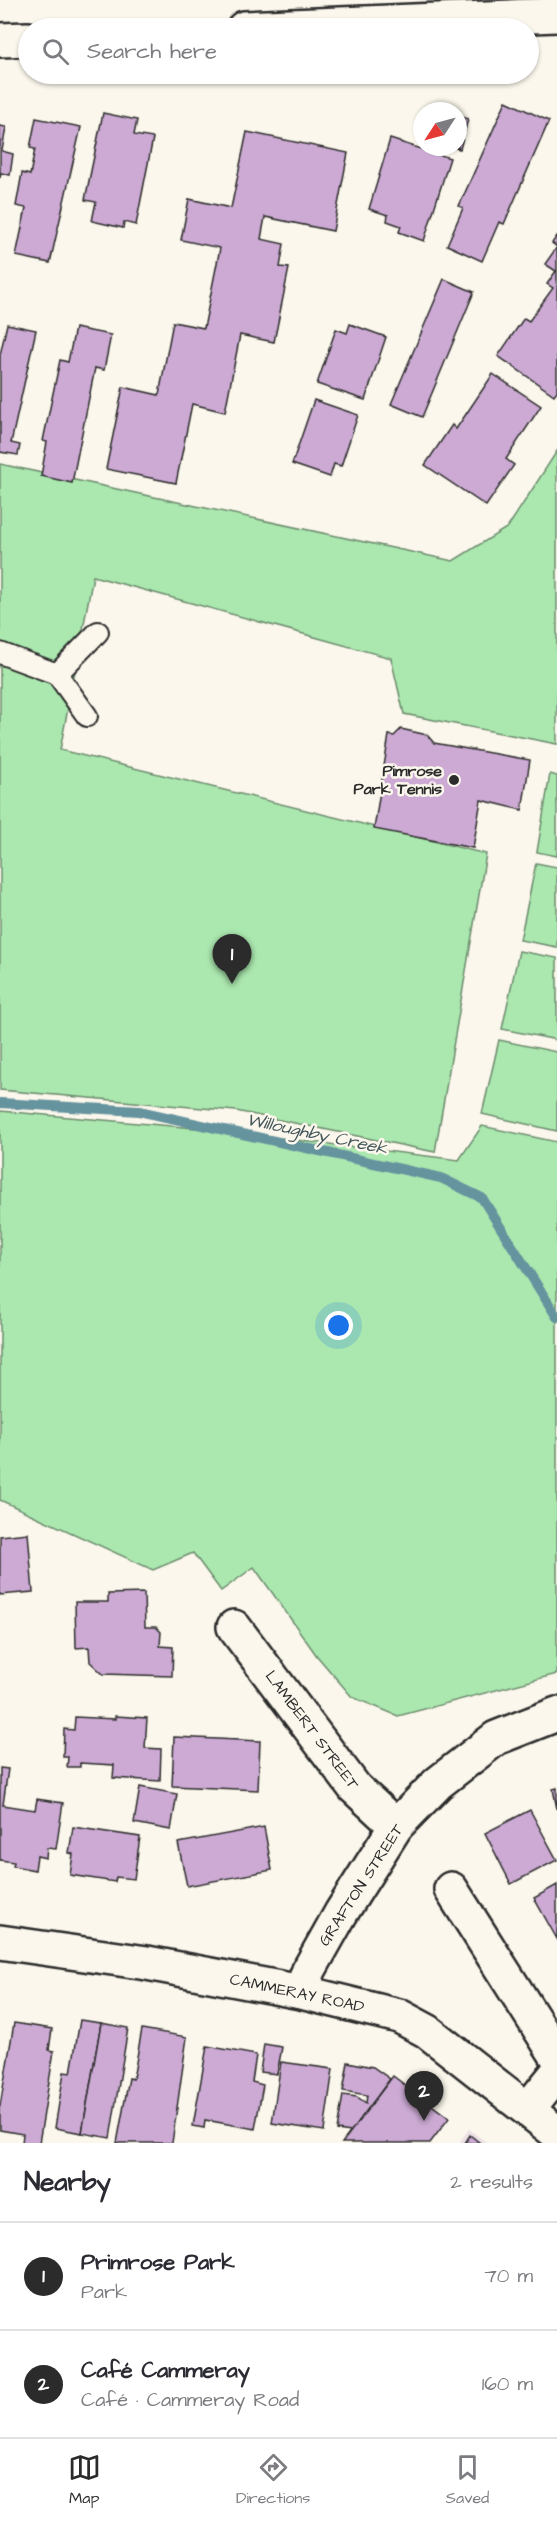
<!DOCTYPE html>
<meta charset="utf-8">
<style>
body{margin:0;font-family:"Architects Daughter",sans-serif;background:#f7f7f7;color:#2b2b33}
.compass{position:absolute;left:413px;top:102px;width:54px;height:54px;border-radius:50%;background:#fff;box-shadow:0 2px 4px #0004;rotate:234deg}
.you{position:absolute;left:339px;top:1326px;width:21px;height:21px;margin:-15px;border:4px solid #fff;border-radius:50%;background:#1a73e8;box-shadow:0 0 0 9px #1a73e833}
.badge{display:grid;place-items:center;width:39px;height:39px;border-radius:50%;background:#2b2b2b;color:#fff;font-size:20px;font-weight:700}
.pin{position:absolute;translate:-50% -50px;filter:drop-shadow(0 2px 3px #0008)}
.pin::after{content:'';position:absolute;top:32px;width:21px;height:18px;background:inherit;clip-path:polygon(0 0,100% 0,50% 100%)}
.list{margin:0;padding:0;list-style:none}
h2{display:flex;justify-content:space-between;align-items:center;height:78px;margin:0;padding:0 24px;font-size:26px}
h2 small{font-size:20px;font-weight:400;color:#7c7c81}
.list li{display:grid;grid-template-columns:39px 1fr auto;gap:18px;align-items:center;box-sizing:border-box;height:108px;padding:0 24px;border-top:2px solid #e1e1e2}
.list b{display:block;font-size:22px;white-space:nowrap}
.list p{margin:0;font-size:20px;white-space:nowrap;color:#7c7c81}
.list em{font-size:20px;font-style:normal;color:#7c7c81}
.icon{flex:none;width:33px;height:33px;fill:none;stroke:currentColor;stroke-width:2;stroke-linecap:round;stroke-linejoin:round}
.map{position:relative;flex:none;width:557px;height:2143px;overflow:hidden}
.search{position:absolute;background:#fff;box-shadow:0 2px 4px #0004;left:18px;right:18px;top:18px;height:66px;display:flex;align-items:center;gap:15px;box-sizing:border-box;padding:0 21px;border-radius:33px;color:#7c7c81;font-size:22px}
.sheet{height:294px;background:#fff}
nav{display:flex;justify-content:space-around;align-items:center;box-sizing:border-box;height:84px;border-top:2px solid #e1e1e2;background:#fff;font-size:16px;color:#7c7c81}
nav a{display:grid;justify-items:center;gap:3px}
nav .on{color:#2b2b2b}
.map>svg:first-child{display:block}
.built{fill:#ede0e5}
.green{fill:#abe8af;stroke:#6b8a6d;stroke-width:1.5}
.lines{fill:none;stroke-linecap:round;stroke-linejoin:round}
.stream{stroke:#65939e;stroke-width:10}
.building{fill:#ccaad4;stroke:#2b2b2b;stroke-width:1.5}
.service-casing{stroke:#2b2b2b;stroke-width:24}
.minor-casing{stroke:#2b2b2b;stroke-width:38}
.service{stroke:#fbf7ec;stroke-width:20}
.minor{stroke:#fbf7ec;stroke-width:33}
.poi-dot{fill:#2b2b2b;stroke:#fbf7ec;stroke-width:2}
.labels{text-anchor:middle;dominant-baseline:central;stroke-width:5;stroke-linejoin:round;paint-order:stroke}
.poi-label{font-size:16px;font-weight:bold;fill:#2b2b2b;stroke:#fbf7ec;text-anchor:end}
.street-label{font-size:16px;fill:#2b2b2b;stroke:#fbf7ec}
.water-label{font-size:18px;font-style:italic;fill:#43565b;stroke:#fbf7ec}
</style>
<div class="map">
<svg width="557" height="2143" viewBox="0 0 557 2143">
<rect width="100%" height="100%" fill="#fbf7ec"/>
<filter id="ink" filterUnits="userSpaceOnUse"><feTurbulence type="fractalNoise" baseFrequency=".0167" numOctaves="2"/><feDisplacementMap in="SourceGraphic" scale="12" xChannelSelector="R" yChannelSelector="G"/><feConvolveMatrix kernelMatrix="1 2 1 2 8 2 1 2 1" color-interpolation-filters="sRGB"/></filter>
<g filter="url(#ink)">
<path class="built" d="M 469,2129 L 487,2143 L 459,2143 Z"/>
<g class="green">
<path d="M 557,451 L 557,744 L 404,714 L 391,658 L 93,576 L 60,750 L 486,854 L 435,1152 L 236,1111 L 0,1090 L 0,464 L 453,561 L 508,527 Z"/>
<path d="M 550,774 L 557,776 L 557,856 L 537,852 Z"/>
<path d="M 536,863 L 557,867 L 557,947 L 520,940 Z"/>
<path d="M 519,951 L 557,958 L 557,1040 L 502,1029 Z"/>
<path d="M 499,1040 L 557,1052 L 557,1131 L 482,1114 Z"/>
<path d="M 0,1111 L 206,1129 L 459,1160 L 482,1126 L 557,1142 L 557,1674 L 398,1716 L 352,1697 L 317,1656 L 254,1567 L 221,1591 L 193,1553 L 153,1570 L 0,1500 Z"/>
</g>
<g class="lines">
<path class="stream" d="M 0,1103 L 139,1111 L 441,1178 L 482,1198 L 557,1317"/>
</g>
<g class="building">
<path d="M 506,101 L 549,121 L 504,224 L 499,222 L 482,261 L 447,245 L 463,208 L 459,206 Z"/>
<path d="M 103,113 L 137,120 L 134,135 L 153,138 L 136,225 L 124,222 L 123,228 L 92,221 L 96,202 L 85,200 Z"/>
<path d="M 458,116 L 468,119 L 460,149 L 452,147 L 458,147 Z"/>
<path d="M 36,118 L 81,127 L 50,263 L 16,256 L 26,208 L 16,206 L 22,173 L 30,175 L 35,149 L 30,148 Z"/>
<path d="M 0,126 L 6,127 L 2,151 L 13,154 L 10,175 L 1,173 L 0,178 Z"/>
<path d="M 247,132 L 348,153 L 333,231 L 265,217 L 261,239 L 284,244 L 280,267 L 289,268 L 274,342 L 240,335 L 225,412 L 192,404 L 176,483 L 106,469 L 123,387 L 159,395 L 173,322 L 204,328 L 220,248 L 181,240 L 189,199 L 231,208 Z"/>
<path d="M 390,139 L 450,158 L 424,241 L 399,232 L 401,226 L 387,221 L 388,215 L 369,209 Z"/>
<path d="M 557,236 L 557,391 L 554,395 L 498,356 L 524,318 L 529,321 L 553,288 L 547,284 L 556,271 L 545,264 L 557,247 L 552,243 Z"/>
<path d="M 444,279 L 474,292 L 422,417 L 391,404 Z"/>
<path d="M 7,324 L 36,330 L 11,443 L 20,445 L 18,455 L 0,452 L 0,355 Z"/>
<path d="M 350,324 L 386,337 L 365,400 L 317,384 L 336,329 L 347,333 Z"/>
<path d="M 75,328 L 111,335 L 104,370 L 95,368 L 72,483 L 41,476 L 47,442 L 43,441 L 60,360 L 68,362 Z"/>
<path d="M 493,374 L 541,406 L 506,459 L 514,465 L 486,506 L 425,465 L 452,425 L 456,429 Z"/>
<path d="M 314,400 L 358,415 L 341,466 L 334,464 L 330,477 L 292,464 Z"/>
<path d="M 401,729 L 427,735 L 434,743 L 530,760 L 522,810 L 481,800 L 473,848 L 374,829 L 389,735 L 394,736 Z"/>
<path d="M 28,1533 L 33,1592 L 0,1595 L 0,1536 Z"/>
<path d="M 144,1593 L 145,1627 L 156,1627 L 161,1632 L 160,1646 L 173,1647 L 172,1676 L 103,1674 L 90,1662 L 89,1647 L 76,1648 L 75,1602 L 108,1602 L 108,1594 Z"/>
<path d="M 115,1716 L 147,1718 L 145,1748 L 161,1749 L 160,1781 L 113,1778 L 114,1765 L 80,1763 L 80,1767 L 67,1767 L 68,1757 L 63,1757 L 64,1729 L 74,1730 L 75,1717 L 115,1719 Z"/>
<path d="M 174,1737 L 260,1741 L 258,1790 L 172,1786 Z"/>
<path d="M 0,1768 L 8,1769 L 3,1805 L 35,1810 L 37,1799 L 63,1803 L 56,1849 L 47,1848 L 46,1858 L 37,1856 L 35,1870 L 13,1866 L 14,1862 L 0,1860 Z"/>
<path d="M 140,1787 L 177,1794 L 171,1830 L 134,1823 Z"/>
<path d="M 557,1788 L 557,1809 L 553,1789 Z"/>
<path d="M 530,1810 L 557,1860 L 511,1884 L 485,1833 Z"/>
<path d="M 73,1827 L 140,1837 L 134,1879 L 116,1877 L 115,1882 L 70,1875 L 73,1854 L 69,1853 Z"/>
<path d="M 264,1827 L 272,1870 L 187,1886 L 178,1843 Z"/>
<path d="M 557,1885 L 557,1939 L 534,1898 Z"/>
<path d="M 80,2020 L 101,2023 L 82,2133 L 55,2128 L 64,2072 L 71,2073 Z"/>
<path d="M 14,2023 L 52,2029 L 49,2050 L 54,2051 L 39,2143 L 22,2143 L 23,2134 L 0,2130 L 0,2106 Z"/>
<path d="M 101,2023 L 128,2028 L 110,2138 L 82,2133 Z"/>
<path d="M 142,2029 L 187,2037 L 172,2143 L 117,2143 L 129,2078 L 133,2079 Z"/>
<path d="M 264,2044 L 282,2047 L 277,2074 L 260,2072 Z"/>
<path d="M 207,2046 L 256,2055 L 252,2082 L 263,2085 L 255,2129 L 205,2120 L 204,2128 L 193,2126 Z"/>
<path d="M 281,2062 L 333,2069 L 324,2131 L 272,2123 Z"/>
<path d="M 348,2062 L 373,2067 L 390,2079 L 351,2132 L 337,2130 L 343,2095 L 357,2097 L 366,2103 L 367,2095 L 343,2091 Z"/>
<path d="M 393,2076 L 449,2118 L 430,2143 L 342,2143 Z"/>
<path d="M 470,2135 L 480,2143 L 465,2143 Z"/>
</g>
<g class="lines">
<defs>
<g id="service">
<path d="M 0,653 L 57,674"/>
<path d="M 57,674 L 98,632"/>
<path d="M 57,674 L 87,716"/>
</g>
<g id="minor">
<path d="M 244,28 L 557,15"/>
<path d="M 0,40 L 28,39"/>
<path d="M 234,1627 L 355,1788 L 396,1826"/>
<path d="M 451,1889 L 557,2056"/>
<path d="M 0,1942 L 147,1963 L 301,1992 L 399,2016 L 427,2031 L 557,2133"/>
<path d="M 301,1992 L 309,1970 L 341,1913 L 396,1826 L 438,1783 L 496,1738 L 557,1714"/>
<path d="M 528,2109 L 557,2073"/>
</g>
</defs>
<use href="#service" class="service-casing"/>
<use href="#minor" class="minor-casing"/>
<use href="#service" class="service"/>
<use href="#minor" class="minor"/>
</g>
</g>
<circle class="poi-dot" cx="454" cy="780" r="6"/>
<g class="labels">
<g class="poi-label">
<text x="442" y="771">Pimrose<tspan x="442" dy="18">Park Tennis</tspan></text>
</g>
<g class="street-label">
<text transform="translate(312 1730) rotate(53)">LAMBERT STREET</text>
<text transform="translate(361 1885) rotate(-57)">GRAFTON STREET</text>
<text transform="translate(297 1993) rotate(12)">CAMMERAY ROAD</text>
</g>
<g class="water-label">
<text transform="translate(317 1134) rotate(12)">Willoughby Creek</text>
</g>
</g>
</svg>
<svg class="compass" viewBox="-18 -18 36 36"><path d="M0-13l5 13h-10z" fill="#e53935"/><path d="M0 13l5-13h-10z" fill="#7c7c81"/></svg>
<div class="you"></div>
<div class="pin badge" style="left:232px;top:984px">1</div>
<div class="pin badge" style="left:424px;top:2121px">2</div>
<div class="search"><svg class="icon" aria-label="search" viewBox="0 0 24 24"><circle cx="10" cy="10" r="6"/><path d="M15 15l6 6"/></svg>Search here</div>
</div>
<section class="sheet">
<h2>Nearby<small>2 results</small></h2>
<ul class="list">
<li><span class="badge">1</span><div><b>Primrose Park</b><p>Park</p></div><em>70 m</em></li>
<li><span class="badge">2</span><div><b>Café Cammeray</b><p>Café · Cammeray Road</p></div><em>160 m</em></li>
</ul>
</section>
<nav>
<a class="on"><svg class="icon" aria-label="map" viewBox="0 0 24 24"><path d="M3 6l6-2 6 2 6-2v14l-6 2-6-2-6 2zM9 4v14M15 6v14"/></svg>Map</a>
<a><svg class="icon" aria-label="directions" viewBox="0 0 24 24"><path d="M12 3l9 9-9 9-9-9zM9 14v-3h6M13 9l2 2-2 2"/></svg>Directions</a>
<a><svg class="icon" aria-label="saved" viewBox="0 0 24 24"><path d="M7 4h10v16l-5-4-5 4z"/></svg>Saved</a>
</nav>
